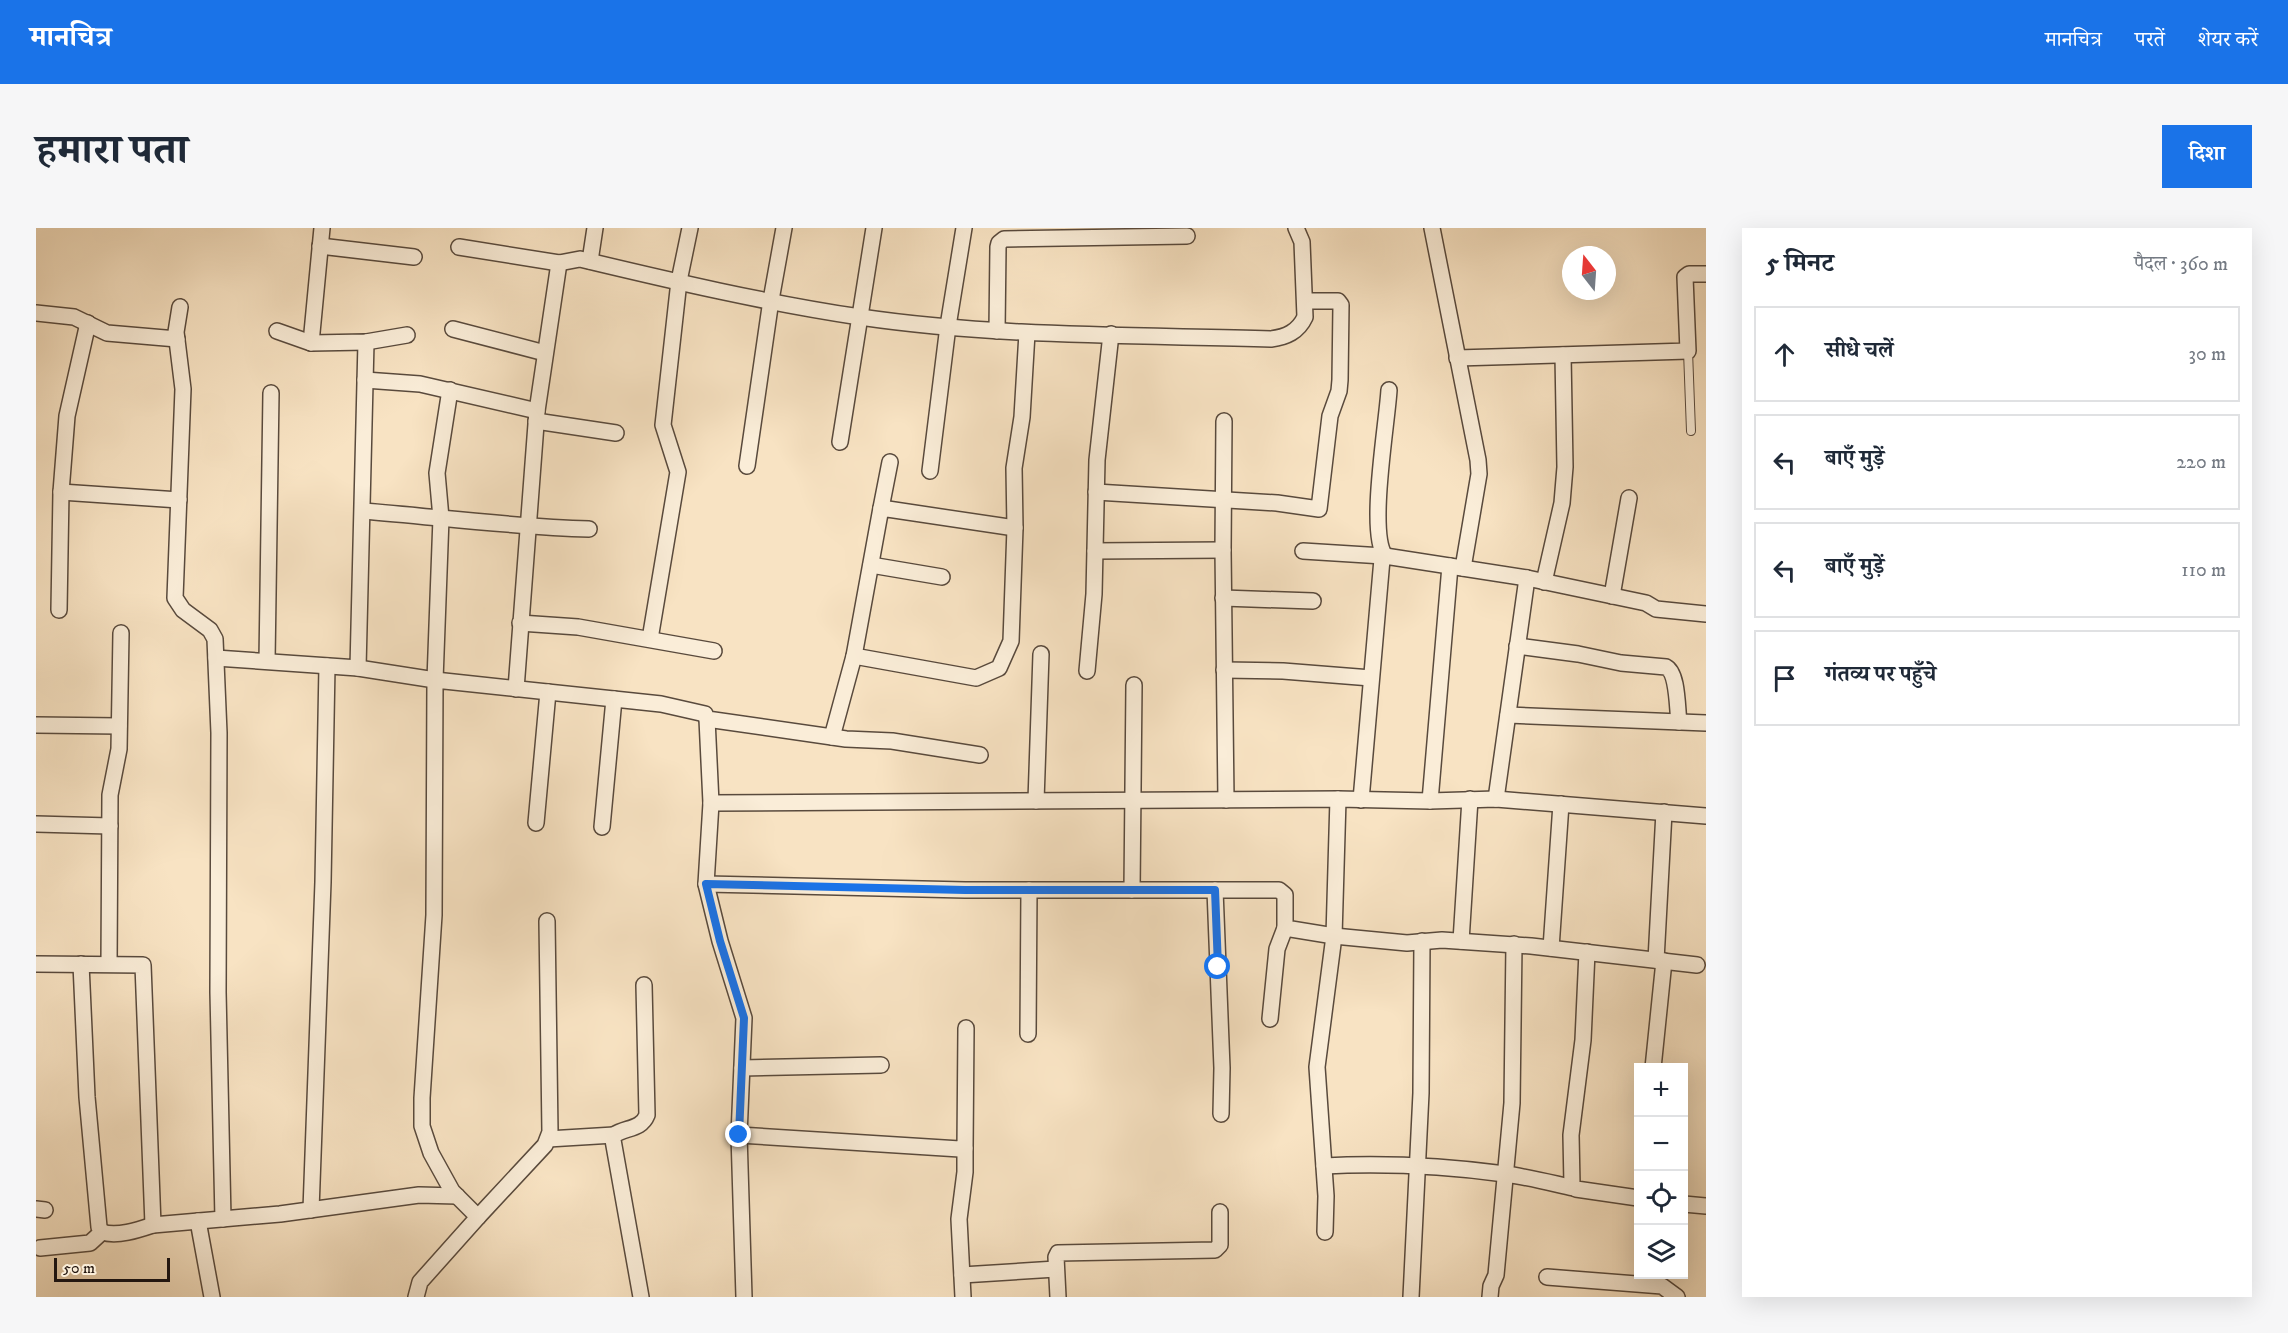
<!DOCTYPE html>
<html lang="hi">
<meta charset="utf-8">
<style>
body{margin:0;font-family:"IM FELL DW Pica","Noto Serif Devanagari",serif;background:#f6f6f7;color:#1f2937}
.controls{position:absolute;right:18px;bottom:18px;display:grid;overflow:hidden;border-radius:0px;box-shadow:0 6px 24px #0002}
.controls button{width:54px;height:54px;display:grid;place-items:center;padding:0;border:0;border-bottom:2px solid #e0e1e3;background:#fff;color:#1f2937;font:30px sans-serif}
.compass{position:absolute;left:1526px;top:18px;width:54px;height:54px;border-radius:50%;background:#fff;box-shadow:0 6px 24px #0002;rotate:343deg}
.scale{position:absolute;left:18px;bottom:15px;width:116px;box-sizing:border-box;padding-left:6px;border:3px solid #241710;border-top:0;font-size:16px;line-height:21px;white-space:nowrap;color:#241710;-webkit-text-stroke:4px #faedd8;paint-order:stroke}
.stop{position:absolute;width:18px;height:18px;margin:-14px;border:4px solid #1a73e8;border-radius:50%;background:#fff}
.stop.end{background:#1a73e8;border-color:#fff;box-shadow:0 2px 6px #0008}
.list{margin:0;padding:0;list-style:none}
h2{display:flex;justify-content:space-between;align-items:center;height:78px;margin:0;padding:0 24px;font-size:26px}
h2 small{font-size:20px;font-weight:400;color:#747a83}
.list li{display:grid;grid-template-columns:39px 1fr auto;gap:18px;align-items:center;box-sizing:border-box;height:96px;margin:0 12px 12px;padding:0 12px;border:2px solid #e0e1e3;border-radius:0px}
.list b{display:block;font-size:22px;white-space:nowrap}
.list em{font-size:20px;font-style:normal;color:#747a83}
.icon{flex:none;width:33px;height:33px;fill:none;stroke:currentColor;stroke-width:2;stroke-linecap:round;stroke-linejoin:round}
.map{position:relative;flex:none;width:1670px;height:1069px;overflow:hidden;border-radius:0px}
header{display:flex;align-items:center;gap:36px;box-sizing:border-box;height:84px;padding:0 30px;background:#1a73e8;color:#fff}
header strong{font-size:28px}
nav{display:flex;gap:33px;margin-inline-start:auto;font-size:21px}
.intro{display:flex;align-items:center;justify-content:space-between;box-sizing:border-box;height:144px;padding:0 36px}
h1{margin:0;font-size:42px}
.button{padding:15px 27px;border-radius:0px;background:#1a73e8;color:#fff;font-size:21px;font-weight:700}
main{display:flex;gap:36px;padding:0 36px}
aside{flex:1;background:#fff;border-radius:0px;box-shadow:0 6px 24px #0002}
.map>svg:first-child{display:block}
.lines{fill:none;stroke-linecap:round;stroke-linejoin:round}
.service-casing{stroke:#594a3d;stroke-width:10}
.minor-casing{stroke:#594a3d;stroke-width:18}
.service{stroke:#faedd8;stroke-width:8}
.minor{stroke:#faedd8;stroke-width:15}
.route{stroke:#1a73e8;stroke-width:8}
</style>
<header>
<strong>मानचित्र</strong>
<nav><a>मानचित्र</a><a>परतें</a><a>शेयर करें</a></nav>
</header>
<div class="intro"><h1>हमारा पता</h1><a class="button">दिशा</a></div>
<main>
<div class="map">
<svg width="1670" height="1069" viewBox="0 0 1670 1069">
<rect width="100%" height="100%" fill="#f8e3c3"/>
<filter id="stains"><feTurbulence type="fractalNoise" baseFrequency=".00333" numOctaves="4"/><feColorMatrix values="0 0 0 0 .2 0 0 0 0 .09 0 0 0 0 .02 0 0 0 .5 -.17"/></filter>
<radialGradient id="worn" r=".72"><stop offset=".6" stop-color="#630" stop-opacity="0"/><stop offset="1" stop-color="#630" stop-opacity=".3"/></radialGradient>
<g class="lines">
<defs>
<path id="service" d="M 1652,123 L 1655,203"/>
<g id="minor">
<path d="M 1396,0 L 1442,232 L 1443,246 L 1427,340"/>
<path d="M 284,18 L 378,29"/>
<path d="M 423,19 L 523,35 L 544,31 C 636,53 730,75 824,89 C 960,109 1098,107 1235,111 C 1250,109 1262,104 1269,89 L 1266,14 L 1260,0"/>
<path d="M 554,33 L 559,0"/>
<path d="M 144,79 L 140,104 L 147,161 L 139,370 L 147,382 L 174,402 L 179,411 L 183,505 L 182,764 L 187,991"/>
<path d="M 0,85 L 38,89 L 71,105 L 141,111"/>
<path d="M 417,101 L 509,125"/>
<path d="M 241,103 L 275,115 L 330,114 L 371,107"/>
<path d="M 961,103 L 962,19 L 963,15 L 968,11 L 1151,8"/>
<path d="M 275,115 L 286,0"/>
<path d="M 1421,130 L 1652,123 L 1649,49 L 1653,46 L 1670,46"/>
<path d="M 329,152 L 384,156 L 501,183"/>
<path d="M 500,193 L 580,205"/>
<path d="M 1188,193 L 1187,322 L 1190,572"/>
<path d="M 804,214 L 838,0"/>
<path d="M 711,238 L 735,72 L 748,0"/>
<path d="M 894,243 L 912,98 L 928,0"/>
<path d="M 25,264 L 143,272"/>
<path d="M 1060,264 L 1241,275 L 1283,281 L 1294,188 L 1303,163 L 1304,152 L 1305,77 L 1302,73 L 1269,73"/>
<path d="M 845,280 L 854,234"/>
<path d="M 327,283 C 402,289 477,299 553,301"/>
<path d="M 1059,323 L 1187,322"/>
<path d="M 1267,323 L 1347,328 L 1346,331"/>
<path d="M 1349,328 C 1332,304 1351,196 1353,162"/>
<path d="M 835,337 L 906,349"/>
<path d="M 1508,354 L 1526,275 L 1529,239 L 1527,127"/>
<path d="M 1576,368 L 1593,270"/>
<path d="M 1187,370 L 1277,373"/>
<path d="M 23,382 L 25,264 L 31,188 L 52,95"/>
<path d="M 484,395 L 542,399 L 678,423"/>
<path d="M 614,411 L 642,244 L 627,197 L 643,53 L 654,0"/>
<path d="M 1481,418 L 1542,426 L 1585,435 L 1630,439 C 1642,445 1641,480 1643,494"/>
<path d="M 818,428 L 940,450 L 963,440 L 975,413 L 979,300 L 978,240 L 986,189 L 991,105"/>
<path d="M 180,430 L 322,440 L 330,114"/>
<path d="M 231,433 L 235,165"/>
<path d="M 322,440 L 399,452 L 405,290 L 401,245 L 414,162"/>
<path d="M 1188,442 L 1247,443 L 1335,450"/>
<path d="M 1051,443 L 1058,366 L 1061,232 L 1075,106"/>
<path d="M 480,461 L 501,183 L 523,35"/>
<path d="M 1472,487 L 1670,495"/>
<path d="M 671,491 L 675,575 L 670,656 L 684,713 L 708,790 L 703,907 L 708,1069"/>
<path d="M 0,497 L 83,498"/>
<path d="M 796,509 L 818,428 L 845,280 L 979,300"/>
<path d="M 1460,571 L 1491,350"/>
<path d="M 1325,572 L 1346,331 L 1349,328 L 1491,350 L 1610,375 L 1620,381 L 1670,386"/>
<path d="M 1000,573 L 1005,426"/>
<path d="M 1394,573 L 1414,338"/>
<path d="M 675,575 L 1302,571 L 1394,573 L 1460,571 L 1670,588"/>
<path d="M 500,595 L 512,464"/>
<path d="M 0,596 L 74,598"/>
<path d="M 566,599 L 578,471"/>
<path d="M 670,656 L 929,662 L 1243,662 L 1249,667 L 1249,700 L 1298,708 L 1371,715 L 1406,712 L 1495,718 L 1661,737"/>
<path d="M 1096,662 L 1098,457"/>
<path d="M 1179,662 L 1186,840 L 1185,886"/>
<path d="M 1425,713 L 1434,571"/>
<path d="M 1515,720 L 1525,576"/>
<path d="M 1551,724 L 1547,812 L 1535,907 L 1536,957 L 1540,961 L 1602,970"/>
<path d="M 1620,732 L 1628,584"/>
<path d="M 0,736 L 107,737 L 117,997 L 244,986 L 383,967 L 421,968"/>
<path d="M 45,736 L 51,869 L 63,999 L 66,1004 C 81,1009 102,1002 117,997"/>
<path d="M 73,736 L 74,567 L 83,521 L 85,405"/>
<path d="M 1234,791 L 1241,721 L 1249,700"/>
<path d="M 992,806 L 993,662"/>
<path d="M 706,840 L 845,837"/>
<path d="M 1617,840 L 1628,733"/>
<path d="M 703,907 L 924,921 L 929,920 L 930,800"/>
<path d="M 512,911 L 578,907"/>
<path d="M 1288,938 C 1348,935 1409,938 1469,946 C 1492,949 1515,955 1538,960"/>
<path d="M 1648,976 L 1670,978"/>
<path d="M 0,981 L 9,982"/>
<path d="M 275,982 L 287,654 L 291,438"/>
<path d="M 442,989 L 509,917 L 514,904 L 511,693"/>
<path d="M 162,993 L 176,1069"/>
<path d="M 1289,1004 L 1290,968 L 1281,839 L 1298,708 L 1302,571"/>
<path d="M 4,1020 L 54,1015 L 66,1004"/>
<path d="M 926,1047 L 1020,1041"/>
<path d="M 1511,1049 L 1626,1058 L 1641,1069"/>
<path d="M 380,1069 L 384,1054 L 442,989 L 416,963 L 395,925 L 386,898 L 386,870 L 398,687 L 399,452 L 625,476 L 669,486 L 671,491 L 810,511 L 856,513 L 944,527"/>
<path d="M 605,1069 L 577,912 L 578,907 C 590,899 605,902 611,887 L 608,757"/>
<path d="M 927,1069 L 923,991 L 929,944 L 929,920"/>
<path d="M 1022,1069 L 1020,1029 L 1022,1025 L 1179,1022 L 1184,1017 L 1184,984"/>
<path d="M 1375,1069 L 1385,865 L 1386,713"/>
<path d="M 1454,1069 L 1455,1058 L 1460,1047 L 1476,875 L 1478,716"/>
</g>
</defs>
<use href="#service" class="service-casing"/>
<use href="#minor" class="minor-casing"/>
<use href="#service" class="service"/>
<use href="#minor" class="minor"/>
</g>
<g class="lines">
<path class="route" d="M 703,907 L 708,790 L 684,713 L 670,656 L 929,662 L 1179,662 L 1182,739"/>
</g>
<rect width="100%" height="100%" filter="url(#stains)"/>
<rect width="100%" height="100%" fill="url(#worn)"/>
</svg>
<div class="controls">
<button>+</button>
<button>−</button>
<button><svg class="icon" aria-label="locate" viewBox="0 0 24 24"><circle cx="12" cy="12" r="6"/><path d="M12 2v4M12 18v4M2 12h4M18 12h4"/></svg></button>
<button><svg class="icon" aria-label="layers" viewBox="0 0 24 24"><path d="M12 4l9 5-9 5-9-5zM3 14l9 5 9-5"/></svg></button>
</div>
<svg class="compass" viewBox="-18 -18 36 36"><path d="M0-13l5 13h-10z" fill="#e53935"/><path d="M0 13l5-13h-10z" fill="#747a83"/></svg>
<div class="scale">50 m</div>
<div class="stop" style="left:1182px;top:739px"></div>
<div class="stop end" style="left:703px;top:907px"></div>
</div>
<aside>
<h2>5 मिनट<small>पैदल · 360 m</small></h2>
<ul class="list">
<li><svg class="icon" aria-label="ahead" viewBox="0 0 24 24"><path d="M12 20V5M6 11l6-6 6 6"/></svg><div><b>सीधे चलें</b></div><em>30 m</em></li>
<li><svg class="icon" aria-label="left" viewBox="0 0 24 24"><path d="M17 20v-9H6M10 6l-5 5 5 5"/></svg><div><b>बाएँ मुड़ें</b></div><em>220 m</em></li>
<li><svg class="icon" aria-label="left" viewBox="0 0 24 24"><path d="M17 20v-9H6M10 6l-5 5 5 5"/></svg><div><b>बाएँ मुड़ें</b></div><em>110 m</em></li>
<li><svg class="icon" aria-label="arrive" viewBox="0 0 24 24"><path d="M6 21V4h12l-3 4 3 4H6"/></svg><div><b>गंतव्य पर पहुँचे</b></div></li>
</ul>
</aside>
</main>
